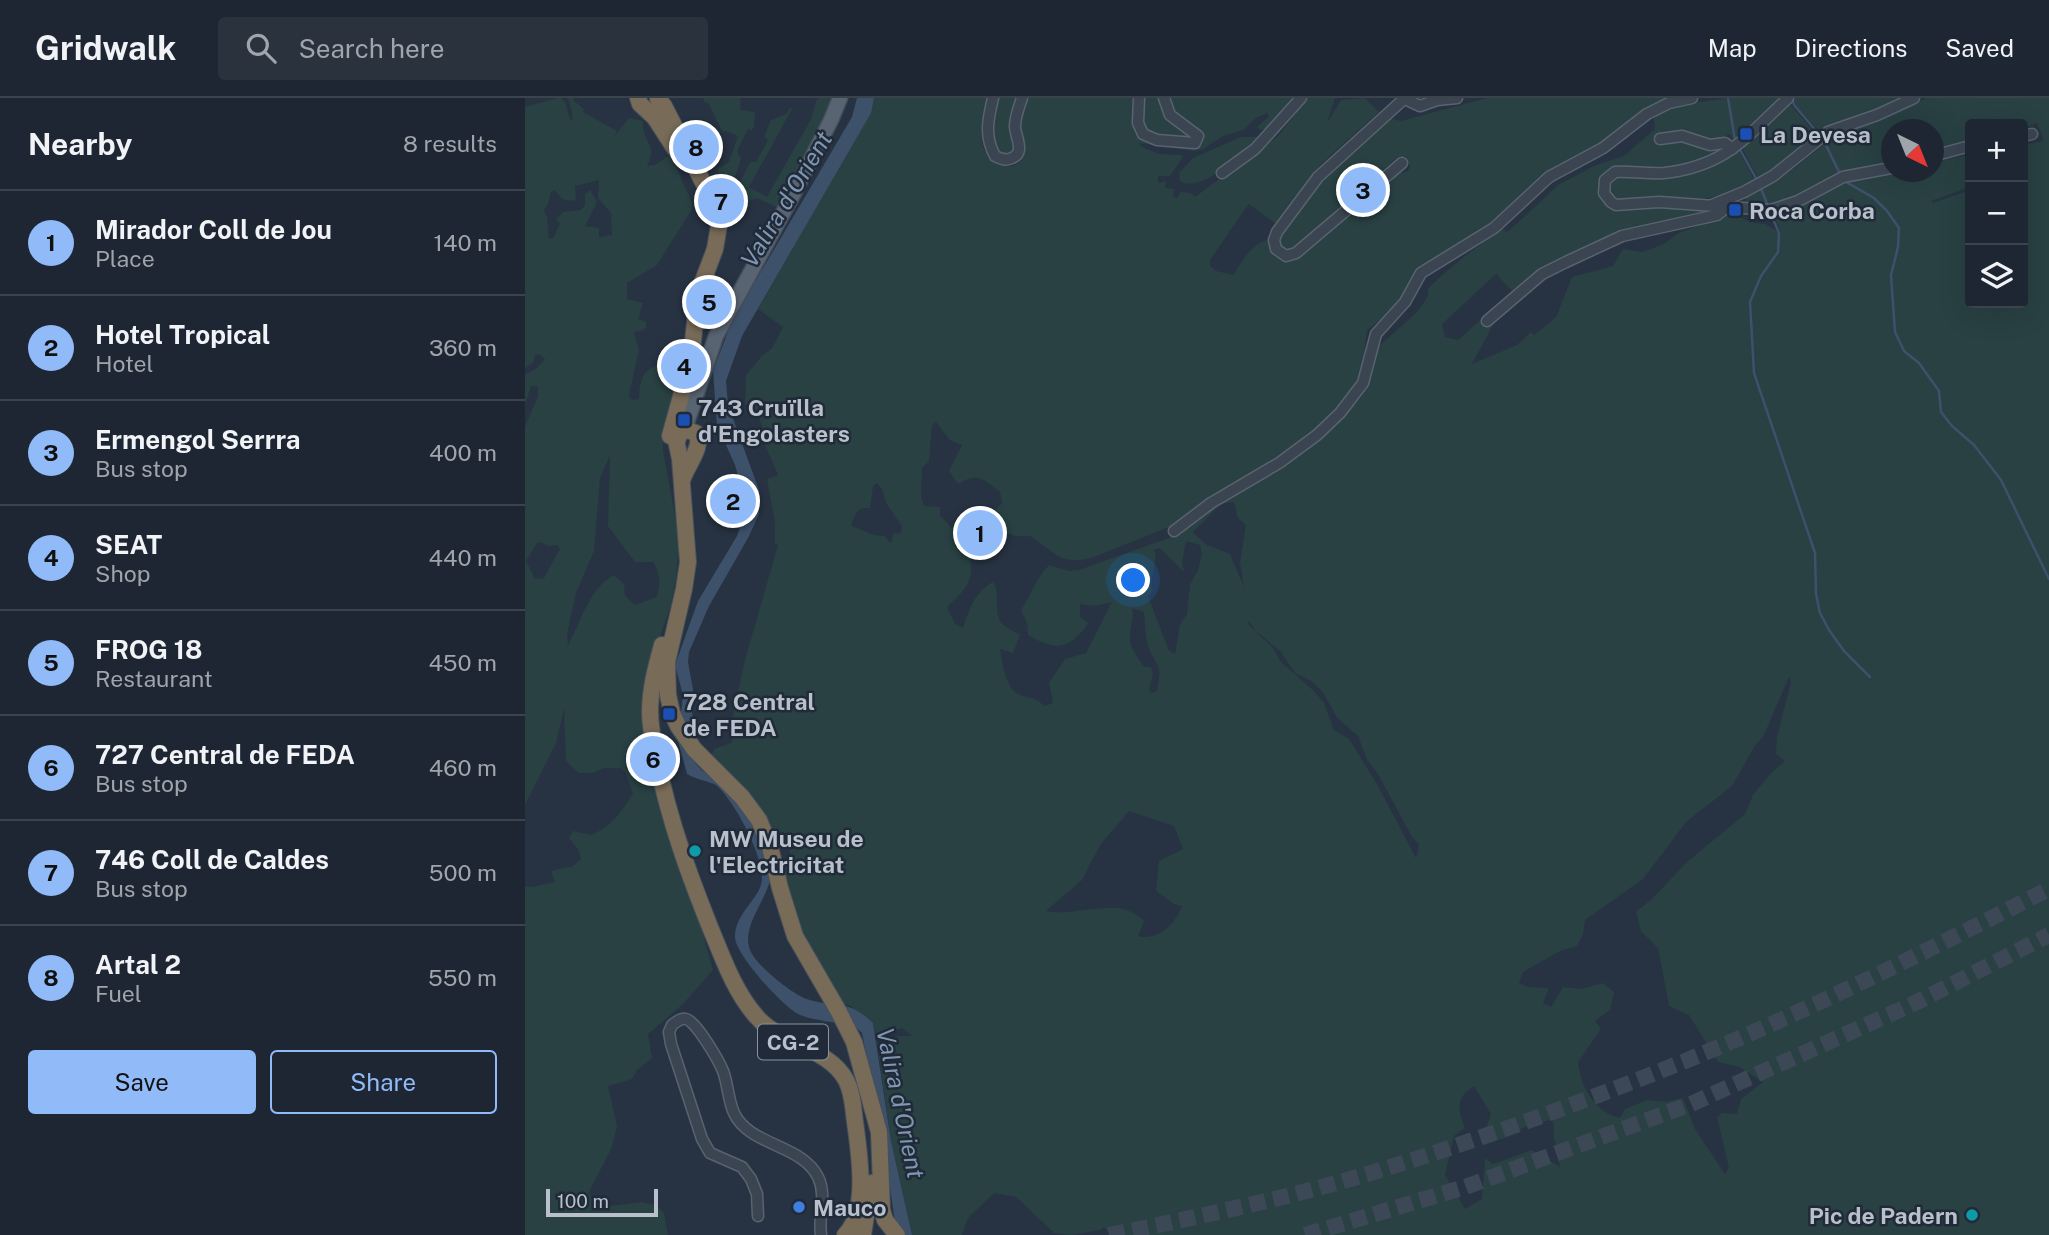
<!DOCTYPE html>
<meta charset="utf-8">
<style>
body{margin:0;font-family:"Public Sans",sans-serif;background:#2a323e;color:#f1f3f6}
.controls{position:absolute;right:21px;top:21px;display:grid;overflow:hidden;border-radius:7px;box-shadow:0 7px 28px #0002}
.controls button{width:63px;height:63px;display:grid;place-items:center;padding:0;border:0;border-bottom:2px solid #3b434d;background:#1d2632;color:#f1f3f6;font:35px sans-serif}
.compass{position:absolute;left:1356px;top:21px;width:63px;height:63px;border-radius:50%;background:#1d2632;box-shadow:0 7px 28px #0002;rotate:137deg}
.scale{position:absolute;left:21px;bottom:18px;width:112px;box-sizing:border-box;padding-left:7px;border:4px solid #b8c0cc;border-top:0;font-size:19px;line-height:24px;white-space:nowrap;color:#b8c0cc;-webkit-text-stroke:5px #202a38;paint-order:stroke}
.you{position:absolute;left:609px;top:483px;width:24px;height:24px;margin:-18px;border:5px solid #fff;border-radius:50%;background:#1a73e8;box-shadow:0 0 0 10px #1a73e833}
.badge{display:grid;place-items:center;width:46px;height:46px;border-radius:50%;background:#91baf8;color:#111;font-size:23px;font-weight:700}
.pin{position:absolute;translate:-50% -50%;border:4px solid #fff;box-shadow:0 2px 7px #0006}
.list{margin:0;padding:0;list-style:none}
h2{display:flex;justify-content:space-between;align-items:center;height:91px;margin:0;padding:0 28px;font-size:30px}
h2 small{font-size:23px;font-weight:400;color:#a0a5ac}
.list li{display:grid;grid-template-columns:46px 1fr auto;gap:21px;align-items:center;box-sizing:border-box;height:105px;padding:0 28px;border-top:2px solid #3b434d}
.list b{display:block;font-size:26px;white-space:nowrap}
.list p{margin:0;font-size:23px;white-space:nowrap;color:#a0a5ac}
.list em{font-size:23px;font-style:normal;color:#a0a5ac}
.actions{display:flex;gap:14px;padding:21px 28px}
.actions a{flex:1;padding:16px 0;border:2px solid #91baf8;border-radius:7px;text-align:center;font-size:24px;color:#91baf8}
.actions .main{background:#91baf8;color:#111}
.icon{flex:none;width:38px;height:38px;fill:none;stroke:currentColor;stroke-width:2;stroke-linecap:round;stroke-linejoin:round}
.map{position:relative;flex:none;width:1524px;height:1137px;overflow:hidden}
header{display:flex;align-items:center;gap:42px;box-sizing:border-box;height:98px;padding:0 35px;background:#1d2632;border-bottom:2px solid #3b434d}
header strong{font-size:33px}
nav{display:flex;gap:38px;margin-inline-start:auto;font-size:24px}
.search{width:490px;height:63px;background:#2a323e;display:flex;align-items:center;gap:18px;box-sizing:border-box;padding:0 24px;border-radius:7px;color:#a0a5ac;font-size:26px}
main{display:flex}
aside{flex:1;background:#1d2632}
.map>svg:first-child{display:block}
.green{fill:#294143;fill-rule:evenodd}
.water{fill:#3d516b}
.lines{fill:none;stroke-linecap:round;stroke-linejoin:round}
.stream{stroke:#3d516b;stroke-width:2.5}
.highway-tunnel{stroke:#3d4857;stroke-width:16;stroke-dasharray:16 8;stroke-linecap:butt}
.minor-casing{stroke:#59636f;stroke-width:13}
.major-casing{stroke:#454e5b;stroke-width:17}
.highway-casing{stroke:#46505c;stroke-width:18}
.minor{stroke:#3b4552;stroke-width:10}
.major{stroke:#596472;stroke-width:14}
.highway{stroke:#786b58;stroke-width:16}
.transit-dot{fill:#1a4fb4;stroke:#202a38;stroke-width:2.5}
.culture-dot{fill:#0f9aa8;stroke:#202a38;stroke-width:2.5}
.shop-dot{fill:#3f7fe0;stroke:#202a38;stroke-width:2.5}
.labels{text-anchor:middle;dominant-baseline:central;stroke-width:5;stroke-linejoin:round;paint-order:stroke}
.shield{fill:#202a38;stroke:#8a93a0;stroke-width:2}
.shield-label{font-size:21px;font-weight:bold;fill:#b8c0cc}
.poi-label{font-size:23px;font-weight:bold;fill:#b8c0cc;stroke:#202a38;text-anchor:start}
.water-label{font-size:24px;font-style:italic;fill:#8097b2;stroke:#202a38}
</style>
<header>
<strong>Gridwalk</strong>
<div class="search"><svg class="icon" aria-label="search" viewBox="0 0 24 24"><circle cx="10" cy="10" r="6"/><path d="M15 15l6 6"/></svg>Search here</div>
<nav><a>Map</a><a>Directions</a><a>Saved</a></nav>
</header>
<main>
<aside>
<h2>Nearby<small>8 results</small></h2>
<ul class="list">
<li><span class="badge">1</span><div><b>Mirador Coll de Jou</b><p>Place</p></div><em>140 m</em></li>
<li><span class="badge">2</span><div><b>Hotel Tropical</b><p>Hotel</p></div><em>360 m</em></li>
<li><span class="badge">3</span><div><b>Ermengol Serrra</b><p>Bus stop</p></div><em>400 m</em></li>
<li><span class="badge">4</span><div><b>SEAT</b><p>Shop</p></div><em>440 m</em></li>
<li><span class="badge">5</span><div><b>FROG 18</b><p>Restaurant</p></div><em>450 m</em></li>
<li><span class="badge">6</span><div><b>727 Central de FEDA</b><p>Bus stop</p></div><em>460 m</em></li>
<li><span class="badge">7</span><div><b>746 Coll de Caldes</b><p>Bus stop</p></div><em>500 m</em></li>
<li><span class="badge">8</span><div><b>Artal 2</b><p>Fuel</p></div><em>550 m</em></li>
</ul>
<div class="actions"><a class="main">Save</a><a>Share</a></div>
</aside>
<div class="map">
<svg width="1524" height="1137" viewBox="0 0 1524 1137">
<rect width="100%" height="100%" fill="#273342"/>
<g class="green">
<path d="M 32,0 L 36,0 L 40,4 L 45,22 L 48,21 L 44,2 L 41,0 L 49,0 L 48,2 L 59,11 L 58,14 L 92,33 L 89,39 L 104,20 L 118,23 C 116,44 134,46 122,68 L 130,67 L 143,58 L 147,60 L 167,105 L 167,111 L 132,167 L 102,185 L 102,201 L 118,205 L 113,221 L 121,224 L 121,230 L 116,233 L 109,234 L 114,252 L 104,297 L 107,302 L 114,301 C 114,294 115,279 122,273 C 127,268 153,257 161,258 L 144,311 L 138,338 L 138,353 L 154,439 L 151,481 L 146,507 L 119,584 L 126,647 L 188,872 L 157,907 L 123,936 L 127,960 L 112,972 L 107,981 L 83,988 L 92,1028 L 87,1049 L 64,1094 L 68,1104 L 77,1109 L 116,1104 L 132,1107 L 139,1115 L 143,1137 L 0,1137 L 0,788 L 6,789 L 30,784 L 26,773 L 48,768 L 56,761 L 53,751 L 44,740 L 48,733 L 67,737 C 86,728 98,713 108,695 L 100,674 L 96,670 L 80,670 L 67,675 L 54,675 L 41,663 L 39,611 L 31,645 L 0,707 L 0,329 L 13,298 L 13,289 L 6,288 L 0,307 L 0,277 L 12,270 L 20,261 L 14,256 L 10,257 L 8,265 L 0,270 L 0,9 ZM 74,82 L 73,100 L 86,115 L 87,137 L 74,139 L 74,130 L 60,128 L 72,104 L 65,92 L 60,96 L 60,107 L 56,112 L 38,114 L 31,121 L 35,125 L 29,139 L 24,141 L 22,119 L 19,112 L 23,106 L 26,94 L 30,92 C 35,101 41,104 51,102 L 50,88 ZM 85,357 L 83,428 L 110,464 L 128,464 C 136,476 135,485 132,499 L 110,507 L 100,498 L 99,486 L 89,477 C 63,491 57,523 43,547 L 42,536 L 51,495 L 69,453 L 75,380 ZM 16,444 L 24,448 L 32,447 L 35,451 L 19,480 L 10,481 L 1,463 L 12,445 Z"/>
<path d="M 178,0 L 216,0 L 215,12 L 230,14 L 229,29 L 226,32 L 223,31 L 212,53 L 216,61 L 208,85 L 198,98 L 195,96 L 193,71 L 204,64 L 213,38 L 200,33 L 198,35 L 183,4 L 180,5 Z"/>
<path d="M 294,0 L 307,0 L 298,23 L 252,109 L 232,100 L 208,110 L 210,95 L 225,64 L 231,64 L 243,42 L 239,39 L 246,22 L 261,16 L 265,10 L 267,11 L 224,89 L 242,99 L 287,19 L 291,3 Z"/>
<path d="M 349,0 L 463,0 C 459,15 454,33 458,49 C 462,62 490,78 497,60 C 501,49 493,38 494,27 C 494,18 498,9 500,0 L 610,0 L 609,27 L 613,39 L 672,49 L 677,47 L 678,37 L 651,15 L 644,0 L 772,0 L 744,29 L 736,32 L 732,29 L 744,18 L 742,15 L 731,20 L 718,32 L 698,38 L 678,51 L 668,53 L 613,45 L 619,50 L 635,56 L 656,57 L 658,59 L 645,78 L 633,78 L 633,85 L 641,83 L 640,90 L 649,91 L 648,99 L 652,100 L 655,94 L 666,95 L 670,99 L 753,38 L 783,0 L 810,0 L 802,25 L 816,2 L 840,0 L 854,14 L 797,65 L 751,126 L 724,106 L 718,114 L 685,162 L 685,168 L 691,173 L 709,177 C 715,164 727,146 742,142 C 747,159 755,166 772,160 L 871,76 L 883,73 L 885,69 L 881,58 L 869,62 L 772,148 L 763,152 L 755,146 L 755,139 L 801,77 L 866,21 L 876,23 L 962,0 L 1143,0 L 1107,21 L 971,125 L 895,171 L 868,212 L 842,232 L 836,280 L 810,314 L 790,332 L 652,426 L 566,460 C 535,468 529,453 505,438 C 487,440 480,435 466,423 L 467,415 L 477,405 L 475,394 C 458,381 453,374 433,386 L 424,373 L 437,347 L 425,342 L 411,324 L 407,327 L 404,363 L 397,370 L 396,398 L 399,408 L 415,409 L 415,418 C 431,433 453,458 444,482 C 440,493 430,501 422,509 L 430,526 L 438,530 C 445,510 449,495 468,484 C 476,496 468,512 476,524 C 479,529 489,533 495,537 L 488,555 L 475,551 C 477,564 481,592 495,597 C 508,601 508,599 520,608 L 528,605 L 524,585 L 540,561 L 561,555 L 587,504 L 570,508 L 555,506 L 555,519 L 564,525 C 543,552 532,554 503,537 L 502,525 L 496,512 C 506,497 511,480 524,467 L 544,473 L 554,472 L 652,437 L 694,404 L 747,376 L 785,348 L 808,329 L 837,298 L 844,286 L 852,250 L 893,213 L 903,198 L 903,190 C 927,168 951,148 978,131 L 981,134 L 985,132 L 1033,87 L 1071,67 L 1099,58 L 1130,31 L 1128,16 L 1156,7 L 1201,0 L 1202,4 L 1206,0 L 1254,0 L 1208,44 L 1205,36 L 1190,42 L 1161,34 L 1131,37 L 1132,48 L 1157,44 L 1185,54 L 1194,53 C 1164,69 1133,74 1099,69 L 1074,95 L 1076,101 L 1088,111 L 1125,109 L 1181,113 L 1113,129 L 1111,124 L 1112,130 C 1066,144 1025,163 987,193 L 971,176 L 917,226 L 920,239 L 933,242 L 958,220 L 967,229 L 947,266 L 992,247 L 1006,234 L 1009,237 L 1031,219 L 1047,179 L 1088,168 L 1098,151 L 1117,154 L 1139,146 L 1152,136 L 1207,114 L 1224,124 L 1240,126 L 1256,135 L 1248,116 L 1272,108 L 1277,115 L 1274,107 L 1316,84 L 1377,74 L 1408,74 L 1409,65 L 1445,56 L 1445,89 L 1406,103 L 1408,105 L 1445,92 L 1445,205 L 1498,205 L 1498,47 L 1519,43 L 1512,25 L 1498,31 L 1498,26 L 1445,26 L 1445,45 L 1409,53 L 1408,32 L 1366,32 L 1366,66 L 1308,78 L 1271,101 L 1246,108 L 1221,105 L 1220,103 L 1221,98 L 1250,83 L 1271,69 L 1309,38 L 1357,22 L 1401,0 L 1524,0 L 1524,1137 L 585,1137 L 579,1129 L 575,1132 L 546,1137 L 529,1135 L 491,1099 L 469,1095 L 443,1120 L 437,1137 L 387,1137 L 366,1043 L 352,945 L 374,938 L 387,938 L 377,930 L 351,940 L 348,925 L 324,907 L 317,906 L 274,832 L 257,768 L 267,764 L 263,747 L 253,750 L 240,720 L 227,698 L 187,656 L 189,651 L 206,645 L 210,636 L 205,631 L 220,562 L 253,447 L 250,446 L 250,425 L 242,381 L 253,377 L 239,345 L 241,340 L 229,305 L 220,306 L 221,277 L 237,258 L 247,250 L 258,229 L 233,211 L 345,15 ZM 352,385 L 357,391 L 361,405 L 377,428 L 376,435 L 368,436 L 367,444 L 364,444 L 360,438 C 347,439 338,431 326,428 C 330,417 331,409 345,410 L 348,388 ZM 709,404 L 713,420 L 721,427 L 715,464 L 719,489 L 705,456 L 680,446 L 668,434 L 696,406 ZM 661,443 L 675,447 L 677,456 L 673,472 L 665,486 L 662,516 L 655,526 L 650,556 L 644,553 L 623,498 L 627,494 L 626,487 L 631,456 L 628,452 L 635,450 L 659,474 L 657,464 ZM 607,510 L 619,514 C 620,524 620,534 622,544 C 629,570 639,560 632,593 L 627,595 L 624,591 L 628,576 L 626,569 L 619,569 C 613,560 604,549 605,538 C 605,528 609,520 607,510 ZM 724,523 L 730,532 L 756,554 L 770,575 L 786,583 L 798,594 L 812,620 L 833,638 L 842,662 L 853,676 L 887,739 L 894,747 L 891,760 L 852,686 L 824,641 L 809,632 L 799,605 L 790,594 L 756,564 L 748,550 L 723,526 ZM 1264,579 L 1266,584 L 1252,639 L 1251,656 L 1260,663 L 1247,674 L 1228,697 L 1220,716 L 1162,764 L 1128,800 L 1111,814 L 1116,833 L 1133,850 L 1144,908 L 1164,917 L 1193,964 L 1214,969 L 1238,984 L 1216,1001 L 1212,1016 L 1197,1015 L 1192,1019 L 1204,1070 L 1200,1076 L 1170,1031 L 1158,1000 L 1140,1004 L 1122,1002 L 1100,1011 L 1095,1020 C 1069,1014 1056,989 1053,964 L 1076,931 L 1070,923 L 1085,912 L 1089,894 L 1078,885 L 1056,891 L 1038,889 L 1026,909 L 1018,905 L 1024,890 L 1003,889 L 994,885 L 998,874 L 1035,853 L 1052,848 L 1058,836 L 1060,822 L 1118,781 L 1161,724 L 1207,688 L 1229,649 L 1239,637 ZM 604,713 L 649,728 L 658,751 L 634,763 L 631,793 L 649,806 L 657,808 C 650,826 634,843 613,838 L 619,823 C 593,796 553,820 521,813 L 557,782 L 575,747 ZM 949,988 L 966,1016 L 956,1044 L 978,1041 L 1002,1028 L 1028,1021 L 1029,1040 L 1035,1069 L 1007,1052 L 968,1066 L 960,1060 L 957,1101 L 940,1111 L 920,1077 L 929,1038 L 940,1030 C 933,1011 930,1000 949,988 Z"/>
<path d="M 472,0 L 493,0 L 489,50 L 484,56 L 475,55 C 461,39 468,18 472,0 Z"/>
<path d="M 619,0 L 633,0 L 640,16 L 667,40 L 664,42 L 622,35 L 618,27 Z"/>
<path d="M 1269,0 L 1379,0 L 1354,14 L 1295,34 L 1271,8 Z"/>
<path d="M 1264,5 L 1291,36 L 1272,54 L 1234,81 L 1217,50 Z"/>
<path d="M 716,39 L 731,39 L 734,43 C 717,56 675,96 655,83 L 654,75 L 668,60 Z"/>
<path d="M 1214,53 L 1230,83 L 1198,97 L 1177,101 L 1121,98 L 1096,102 L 1086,97 L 1083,86 L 1094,78 C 1138,83 1175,76 1214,53 Z"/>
</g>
<path class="water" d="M 332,0 L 349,0 L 346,15 L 217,238 L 201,283 L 203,307 L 234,392 L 234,416 L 223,440 L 184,508 L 164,554 L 163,564 L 168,591 L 167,612 L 170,665 C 173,668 177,673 182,676 C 186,679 192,679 196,683 C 212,697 248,755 246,776 C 244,802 212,830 227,856 C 235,870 270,899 285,902 C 314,910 323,901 348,925 L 366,1043 L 387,1137 L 372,1137 L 357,1036 L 337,935 L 330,928 C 316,925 284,922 273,916 C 257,908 210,856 210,839 C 210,817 231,803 236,787 C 243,764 209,702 191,687 C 186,684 170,681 162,676 L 153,643 L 158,597 L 150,567 L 173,503 L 212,438 L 222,409 L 210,367 L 192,327 L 188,273 L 207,223 L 327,19 Z"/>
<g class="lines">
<g class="stream">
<path d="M 1203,0 L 1210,42"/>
<path d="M 1268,3 L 1269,7 L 1292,34"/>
<path d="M 1298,41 L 1315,76"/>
<path d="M 1213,48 L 1232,82"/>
<path d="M 1321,84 L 1349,100 L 1362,113 L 1374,130 L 1373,149 L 1366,177 L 1370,234 L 1379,253 L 1394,265 L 1414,293 L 1416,314 L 1427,328 L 1449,347 L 1476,382 L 1524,481"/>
<path d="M 1235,88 L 1243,108"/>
<path d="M 1245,114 L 1254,135 L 1253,154 L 1236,178 L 1225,204 L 1229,275 L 1290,455 L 1291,496 L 1295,515 L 1304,532 L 1319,553 L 1345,579"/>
</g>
<g class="highway-tunnel">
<path d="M 584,1137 C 668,1120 753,1102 836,1078 C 942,1046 1048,1008 1150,967 C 1278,916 1401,853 1524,791"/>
<path d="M 780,1137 L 940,1089 L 1166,1006 L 1390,905 L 1524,837"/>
</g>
<defs>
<g id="minor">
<path d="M 468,0 C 463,21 459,38 470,58 C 476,61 481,63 487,60 C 501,54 490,39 490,28 C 490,19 494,9 497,0"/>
<path d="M 614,0 L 613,25 L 618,36 L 632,42 L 670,45 L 673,38 L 645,17 L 639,0"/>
<path d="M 1263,0 C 1221,39 1201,68 1139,75 C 1123,76 1107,73 1090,74 L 1080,82 L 1079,95 L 1086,104 L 1091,107 L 1134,104 L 1246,112 L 1273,103 L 1318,79 L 1366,70"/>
<path d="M 880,1 L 895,8 L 912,2 L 932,0"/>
<path d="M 1498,38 L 1507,36"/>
<path d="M 1135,41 L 1157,38 L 1185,47 L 1200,45 L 1207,51"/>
<path d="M 1408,58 L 1445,48"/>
<path d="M 877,65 L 771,155 L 761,158 L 751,151 L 749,142 L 752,134 L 793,79 L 880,0"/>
<path d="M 697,75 L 730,51 L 776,0"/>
<path d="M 1187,107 L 1219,94 L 1248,78 L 1303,34 L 1352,17 L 1389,0"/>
<path d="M 962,223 L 1017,176 L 1041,164 L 1097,138 L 1192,117 L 1202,109"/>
<path d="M 649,433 L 686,405 L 754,365 L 792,337 L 815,315 L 838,285 L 851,236 L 880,204 L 896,175 L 969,130 L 1024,79 L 1078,50 L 1122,16 L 1144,5 L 1167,0"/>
<path d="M 233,1118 L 232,1096 L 226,1081 L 217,1069 L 185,1055 L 177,1041 L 146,946 L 144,934 L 147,927 C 151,924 156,920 161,921 C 171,923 194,963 198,973 C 203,986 203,1002 209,1015 C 224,1048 277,1046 293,1079 C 302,1097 293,1117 296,1137"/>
</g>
<path id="major" d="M 159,333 L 191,238 L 270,93 L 306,22 L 315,0"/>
<g id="highway">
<path d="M 113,0 L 115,6 L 130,20 L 150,51"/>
<path d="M 133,1 L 139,8 L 185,98 L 194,127 L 190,151 L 173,196 L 166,262 L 145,338"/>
<path d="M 148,328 L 155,361 L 163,464 L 159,491 L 142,564 L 143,597 L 147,615 L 153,628 L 169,651 L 217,699 L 234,722 L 245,749 L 255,790 L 270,838 L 314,914 L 329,944 L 354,1034 L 357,1112 L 360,1122 L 372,1137"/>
<path d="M 152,343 L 155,335 L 162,332 L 171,335 C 179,347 163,366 158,380"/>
<path d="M 137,547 C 131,569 125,591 125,614 C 125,630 129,646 132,662 C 144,722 164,777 187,834 C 199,863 210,894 231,918 C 255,947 303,949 321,982 C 328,995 328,1010 330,1024 C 334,1054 344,1113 320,1137"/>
<path d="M 338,1137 L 346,1085"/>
</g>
</defs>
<use href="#minor" class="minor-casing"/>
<use href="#major" class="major-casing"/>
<use href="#highway" class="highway-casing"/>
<use href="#minor" class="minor"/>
<use href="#major" class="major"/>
<use href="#highway" class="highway"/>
</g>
<g class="transit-dot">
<rect x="1214" y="29" width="14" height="14" rx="3.5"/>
<rect x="1203" y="105" width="14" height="14" rx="3.5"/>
<rect x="152" y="315" width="14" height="14" rx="3.5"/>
<rect x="137" y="609" width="14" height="14" rx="3.5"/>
</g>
<g class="culture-dot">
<circle cx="170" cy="753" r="7"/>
<circle cx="1447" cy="1117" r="7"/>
</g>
<circle class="shop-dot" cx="274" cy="1109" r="7"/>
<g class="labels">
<rect class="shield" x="233" y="926.5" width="70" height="35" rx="5"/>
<g class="shield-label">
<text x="268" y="944">CG-2</text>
</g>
<g class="poi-label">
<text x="1235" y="36">La Devesa</text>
<text x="1224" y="112">Roca Corba</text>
<text x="173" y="309">743 Cruïlla<tspan x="173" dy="26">d'Engolasters</tspan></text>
<text x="158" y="603">728 Central<tspan x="158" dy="26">de FEDA</tspan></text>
<text x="184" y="740">MW Museu de<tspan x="184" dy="26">l'Electricitat</tspan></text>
<text x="288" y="1109">Mauco</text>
<text x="1433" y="1117" text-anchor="end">Pic de Padern</text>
</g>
<g class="water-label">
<text transform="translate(261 101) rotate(-59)">Valira d'Orient</text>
<text transform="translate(376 1005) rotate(78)">Valira d'Orient</text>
</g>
</g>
</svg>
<div class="controls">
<button>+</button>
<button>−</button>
<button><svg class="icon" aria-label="layers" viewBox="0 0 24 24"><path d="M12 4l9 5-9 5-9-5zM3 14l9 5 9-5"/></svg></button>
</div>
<svg class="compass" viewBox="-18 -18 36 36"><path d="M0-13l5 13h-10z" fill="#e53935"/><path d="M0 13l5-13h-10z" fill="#a0a5ac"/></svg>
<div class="scale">100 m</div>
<div class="you"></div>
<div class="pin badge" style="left:455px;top:435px">1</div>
<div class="pin badge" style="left:208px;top:403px">2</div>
<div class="pin badge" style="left:838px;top:92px">3</div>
<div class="pin badge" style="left:159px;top:268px">4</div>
<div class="pin badge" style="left:184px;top:204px">5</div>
<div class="pin badge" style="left:128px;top:661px">6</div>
<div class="pin badge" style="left:196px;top:103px">7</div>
<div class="pin badge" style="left:171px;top:49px">8</div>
</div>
</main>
